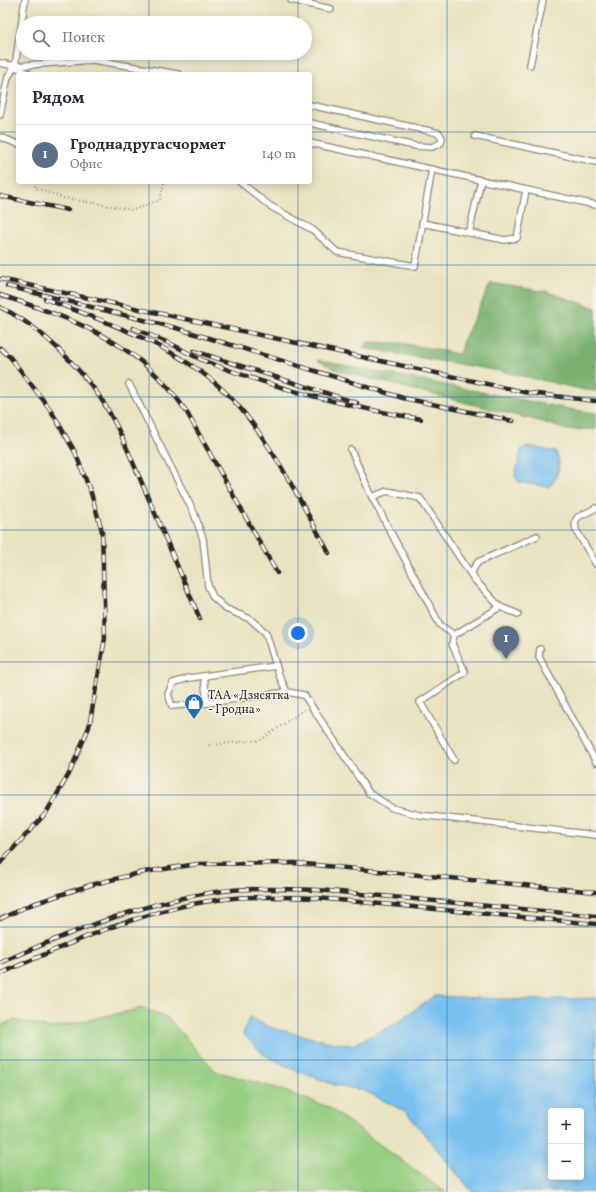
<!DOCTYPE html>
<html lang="ru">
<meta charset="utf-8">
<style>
body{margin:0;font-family:Vollkorn,serif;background:#f2f2f3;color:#2b2b33}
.controls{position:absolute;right:12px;bottom:12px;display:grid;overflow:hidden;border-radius:4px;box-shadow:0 2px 10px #0003}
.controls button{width:36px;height:36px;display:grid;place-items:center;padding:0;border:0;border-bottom:1px solid #e1e1e2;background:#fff;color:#2b2b33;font:20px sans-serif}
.you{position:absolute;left:298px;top:633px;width:14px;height:14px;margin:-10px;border:3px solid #fff;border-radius:50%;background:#1a73e8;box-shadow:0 0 0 6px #1a73e833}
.badge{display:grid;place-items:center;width:26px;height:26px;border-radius:50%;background:#7c3aed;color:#fff;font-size:13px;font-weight:700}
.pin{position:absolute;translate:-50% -33px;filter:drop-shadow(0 1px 2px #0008)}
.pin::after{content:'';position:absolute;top:21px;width:14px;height:12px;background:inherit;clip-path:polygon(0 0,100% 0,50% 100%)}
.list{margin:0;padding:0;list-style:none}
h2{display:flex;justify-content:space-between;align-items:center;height:52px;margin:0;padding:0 16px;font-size:17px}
h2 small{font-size:13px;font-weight:400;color:#7c7c81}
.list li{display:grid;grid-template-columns:26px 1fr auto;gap:12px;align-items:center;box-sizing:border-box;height:60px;padding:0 16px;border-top:1px solid #e1e1e2}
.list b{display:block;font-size:15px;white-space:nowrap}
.list p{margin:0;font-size:13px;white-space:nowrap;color:#7c7c81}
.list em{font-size:13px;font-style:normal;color:#7c7c81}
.icon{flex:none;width:22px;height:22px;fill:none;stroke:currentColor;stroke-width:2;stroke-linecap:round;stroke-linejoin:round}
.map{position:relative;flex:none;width:596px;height:1192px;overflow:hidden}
.search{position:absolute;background:#fff;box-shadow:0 2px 10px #0003;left:16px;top:16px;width:296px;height:44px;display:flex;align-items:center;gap:10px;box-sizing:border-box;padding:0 14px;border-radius:22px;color:#7c7c81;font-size:15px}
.panel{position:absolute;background:#fff;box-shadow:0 2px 10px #0003;left:16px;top:72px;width:296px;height:112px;border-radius:4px}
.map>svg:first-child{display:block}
.green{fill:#97ce80;stroke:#617c56}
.forest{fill:#79b16e;stroke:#526e4c}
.water{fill:#77c0f0;stroke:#51768e;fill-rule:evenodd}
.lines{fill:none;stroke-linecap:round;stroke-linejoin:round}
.lane-casing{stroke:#8a8776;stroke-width:8}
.path{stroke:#8a8776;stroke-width:2;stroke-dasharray:1 3;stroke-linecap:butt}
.lane{stroke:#fff;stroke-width:5.5}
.rail-casing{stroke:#2b2b2b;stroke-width:4.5}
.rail{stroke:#f7f3e8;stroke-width:3;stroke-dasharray:9;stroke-linecap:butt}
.grid{fill:none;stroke:#1f6fb2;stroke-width:1;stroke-opacity:0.55}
.labels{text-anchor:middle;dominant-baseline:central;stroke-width:3;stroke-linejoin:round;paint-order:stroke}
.poi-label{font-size:12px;fill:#2b2b2b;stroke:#f7f3e8;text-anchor:start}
</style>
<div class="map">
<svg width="596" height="1192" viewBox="0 0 596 1192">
<rect width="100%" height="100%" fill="#f7f3e8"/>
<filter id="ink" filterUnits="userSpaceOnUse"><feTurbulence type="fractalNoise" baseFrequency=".025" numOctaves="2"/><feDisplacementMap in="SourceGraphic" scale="8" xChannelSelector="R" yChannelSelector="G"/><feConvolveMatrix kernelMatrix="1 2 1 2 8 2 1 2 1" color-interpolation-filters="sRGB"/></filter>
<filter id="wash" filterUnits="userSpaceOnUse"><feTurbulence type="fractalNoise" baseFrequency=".012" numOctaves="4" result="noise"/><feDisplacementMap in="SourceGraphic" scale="16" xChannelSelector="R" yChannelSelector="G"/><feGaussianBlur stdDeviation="0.9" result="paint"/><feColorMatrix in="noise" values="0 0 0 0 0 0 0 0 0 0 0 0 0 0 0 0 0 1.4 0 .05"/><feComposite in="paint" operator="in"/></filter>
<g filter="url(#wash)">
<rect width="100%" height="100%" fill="#eae3c1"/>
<path class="green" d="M 143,1008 L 168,1018 L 215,1071 L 276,1088 L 328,1107 L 445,1192 L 0,1192 L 0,1026 L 13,1020 L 52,1028 Z"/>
<g class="forest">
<path d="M 491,283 L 548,292 L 596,308 L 596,391 L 585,390 L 500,371 L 362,348 L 369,342 L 401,343 L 459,354 L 463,341 Z"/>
<path d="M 317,360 L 574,410 L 596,413 L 596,429 L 567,430 L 539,421 L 339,371 Z"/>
</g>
<g class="water">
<path d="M 527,446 L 556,452 C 562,463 558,480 548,487 L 519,482 L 515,476 L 521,450 Z"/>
<path d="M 434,996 L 528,1000 L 596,998 L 596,1192 L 472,1192 L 406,1112 L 363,1090 L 335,1085 L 292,1069 L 263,1054 L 243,1034 L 249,1017 L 272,1028 L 325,1041 L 352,1045 L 392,1026 ZM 551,1111 L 581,1111 L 581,1177 L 551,1177 Z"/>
</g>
</g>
<g filter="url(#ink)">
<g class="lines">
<defs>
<g id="lane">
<path d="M 25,0 L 15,66 L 29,74"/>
<path d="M 291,0 L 331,9"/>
<path d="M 0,63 L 15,66 L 93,60 L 178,74"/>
<path d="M 530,65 L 543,0"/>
<path d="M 310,105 L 439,133 L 442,138 L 441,143 L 432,147 L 415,146 L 310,123"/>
<path d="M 0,115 L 8,77 L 15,66"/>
<path d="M 475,136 L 596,162"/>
<path d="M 0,137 L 18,144"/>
<path d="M 310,143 L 596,205"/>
<path d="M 240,182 L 270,206 L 313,230 L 337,252 L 415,266 L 432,169"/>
<path d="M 422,223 L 505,240 L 517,238 L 526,190"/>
<path d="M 469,233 L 481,180"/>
<path d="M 129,384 L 194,513 L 203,539 L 208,586 L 213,597 L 226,609 L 250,619 L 266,633 L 279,675 L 287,692"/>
<path d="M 351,450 L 372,497"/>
<path d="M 596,508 L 578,517 L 575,522 L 576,530 L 596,564"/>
<path d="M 518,614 L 500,607 L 474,579 L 472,571 L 478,562 L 537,536"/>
<path d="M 454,635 L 440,625 L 372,497 L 387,491 L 420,498 L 474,579"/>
<path d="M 540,649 L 539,657 L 596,762"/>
<path d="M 276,666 L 189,678 L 173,683 L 168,694 L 172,706 L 207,703 L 287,692 L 304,695 L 369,793 L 392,808 L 419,815 L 596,835"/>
<path d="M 204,676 L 207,703"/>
<path d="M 454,760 L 420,702 L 465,672 L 452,644 L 454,635 L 500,607"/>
</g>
</defs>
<use href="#lane" class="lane-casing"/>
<g class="path">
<path d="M 36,182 L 35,188 L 64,198 L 133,210 L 160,200 L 164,182"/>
<path d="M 209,745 L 261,740 L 305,709"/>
</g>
<use href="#lane" class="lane"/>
<defs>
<g id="rail">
<path d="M 0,196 L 68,210"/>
<path d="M 0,279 L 529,393 L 596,401"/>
<path d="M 7,286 L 176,328 L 403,398 L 513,421"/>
<path d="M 0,295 C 74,319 141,343 186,411 L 277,573"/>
<path d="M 45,299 C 108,322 186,349 233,400 C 273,444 300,501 329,553"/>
<path d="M 0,307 C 35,324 67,355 91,385 C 112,411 125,444 138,474 C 159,522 179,570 200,619"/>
<path d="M 133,328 C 145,333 157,338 169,343 C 182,349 194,357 207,362 C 277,389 348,407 421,419"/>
<path d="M 0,348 L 10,357 L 50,409 L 75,452 L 91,493 L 102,531 L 105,638 L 89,727 L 69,774 L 46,813 L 0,863"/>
<path d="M 194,351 L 357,403"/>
<path d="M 0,919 L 30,905 L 90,885 L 144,872 L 198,864 L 295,863 L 596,892"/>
<path d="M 0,963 C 70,932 156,897 232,890 C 261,888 289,889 318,890 L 596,916"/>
<path d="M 0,974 C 74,941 153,905 234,898 C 262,896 289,897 317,898 L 596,924"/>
</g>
</defs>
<use href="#rail" class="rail-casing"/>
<use href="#rail" class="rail"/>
</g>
</g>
<path class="grid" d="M 149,0 L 149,23M 298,0 L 298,23M 447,0 L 447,1192M 149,53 L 149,74M 298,53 L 298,74M 0,132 L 18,132M 310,132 L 596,132M 149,182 L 149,1192M 298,182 L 298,1192M 0,265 L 596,265M 0,397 L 596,397M 0,530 L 596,530M 0,662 L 596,662M 0,795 L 596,795M 0,927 L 596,927M 0,1060 L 596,1060"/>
<defs>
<symbol id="shop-pin" viewBox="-11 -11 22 30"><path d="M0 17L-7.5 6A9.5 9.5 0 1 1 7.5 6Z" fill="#1f6fb2" stroke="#f7f3e8"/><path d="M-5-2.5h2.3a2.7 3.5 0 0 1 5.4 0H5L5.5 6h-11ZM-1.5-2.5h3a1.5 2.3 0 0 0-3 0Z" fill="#fff"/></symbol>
</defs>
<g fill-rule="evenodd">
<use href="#shop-pin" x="183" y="692" width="22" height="30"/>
</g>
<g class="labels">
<g class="poi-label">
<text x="208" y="696">ТАА «Дзясятка<tspan x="208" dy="14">- Гродна»</tspan></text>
</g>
</g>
</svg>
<div class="controls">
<button>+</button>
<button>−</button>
</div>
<div class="you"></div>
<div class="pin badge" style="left:506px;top:659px;background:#5c6f8a">1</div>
<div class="search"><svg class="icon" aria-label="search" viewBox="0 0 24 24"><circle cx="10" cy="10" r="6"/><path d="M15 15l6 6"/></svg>Поиск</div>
<section class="panel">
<h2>Рядом<small></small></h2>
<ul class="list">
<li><span class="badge" style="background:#5c6f8a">1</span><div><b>Гроднадругасчормет</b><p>Офис</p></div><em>140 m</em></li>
</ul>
</section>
</div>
